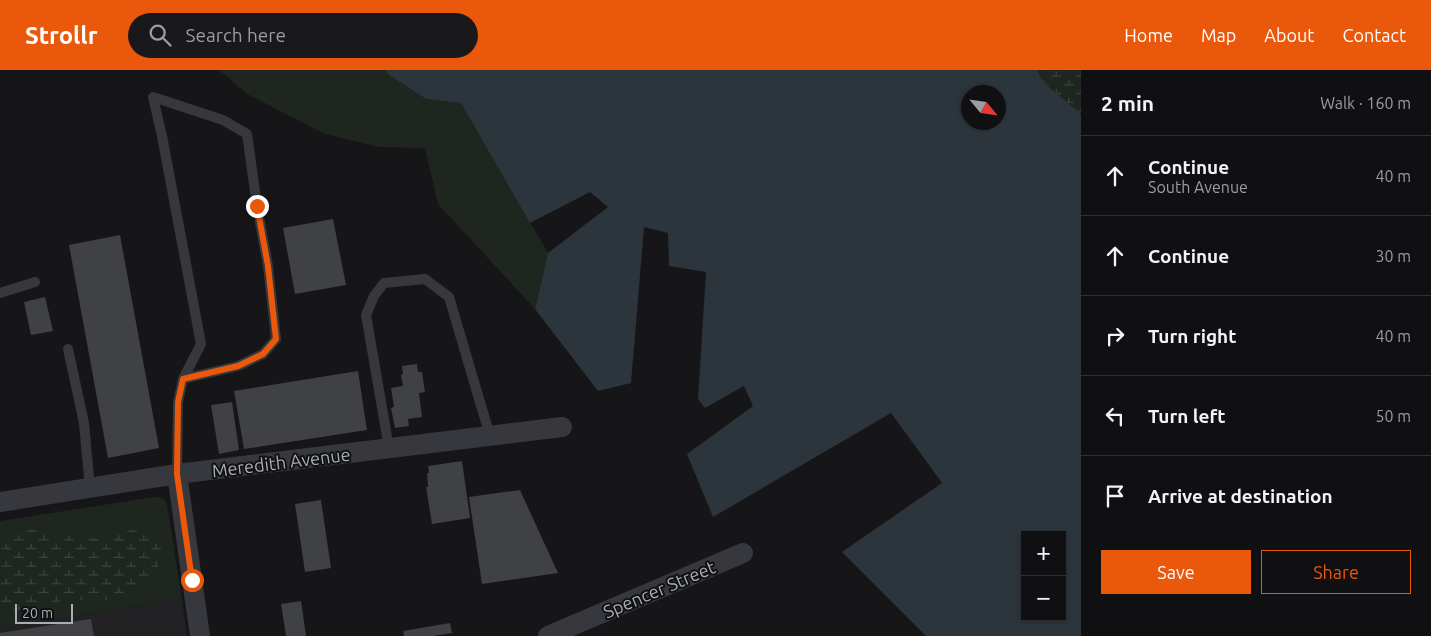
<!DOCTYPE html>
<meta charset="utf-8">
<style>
body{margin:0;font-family:Ubuntu,sans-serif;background:#19191b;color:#f1f3f6}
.controls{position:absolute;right:15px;bottom:15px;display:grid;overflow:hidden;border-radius:0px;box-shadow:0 1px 4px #0004}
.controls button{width:45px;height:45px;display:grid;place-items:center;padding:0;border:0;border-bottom:1px solid #303032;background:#101012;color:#f1f3f6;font:25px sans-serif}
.compass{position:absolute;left:961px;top:15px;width:45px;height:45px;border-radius:50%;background:#101012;box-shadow:0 1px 4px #0004;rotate:119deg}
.scale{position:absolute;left:15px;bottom:12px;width:58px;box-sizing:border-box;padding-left:5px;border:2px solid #a8adb8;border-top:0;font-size:14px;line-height:18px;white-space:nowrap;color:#a8adb8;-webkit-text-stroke:4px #111113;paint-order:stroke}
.stop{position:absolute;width:15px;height:15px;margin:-11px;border:4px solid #ea580c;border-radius:50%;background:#fff}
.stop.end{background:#ea580c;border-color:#fff;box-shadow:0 1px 5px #0008}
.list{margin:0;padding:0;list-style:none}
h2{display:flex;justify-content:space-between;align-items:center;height:65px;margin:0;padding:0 20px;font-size:21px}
h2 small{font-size:16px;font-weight:400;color:#9c9d9f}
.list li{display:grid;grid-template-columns:32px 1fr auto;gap:15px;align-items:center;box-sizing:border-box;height:80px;padding:0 20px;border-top:1px solid #303032}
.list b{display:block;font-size:19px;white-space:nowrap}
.list p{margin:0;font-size:16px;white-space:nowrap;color:#9c9d9f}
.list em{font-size:16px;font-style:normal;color:#9c9d9f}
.actions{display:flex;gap:10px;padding:15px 20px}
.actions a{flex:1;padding:11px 0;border:1px solid #ea580c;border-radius:0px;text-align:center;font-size:18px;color:#ea580c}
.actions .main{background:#ea580c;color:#fff}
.icon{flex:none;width:28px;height:28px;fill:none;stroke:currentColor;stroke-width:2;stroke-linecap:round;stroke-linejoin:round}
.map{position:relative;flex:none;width:1081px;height:566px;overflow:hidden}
header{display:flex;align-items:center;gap:30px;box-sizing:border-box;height:70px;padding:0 25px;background:#ea580c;color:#fff}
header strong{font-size:24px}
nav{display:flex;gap:28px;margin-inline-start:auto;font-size:18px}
.search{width:350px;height:45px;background:#19191b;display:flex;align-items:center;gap:12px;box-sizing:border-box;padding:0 18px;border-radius:28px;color:#9c9d9f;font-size:19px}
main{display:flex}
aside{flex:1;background:#101012}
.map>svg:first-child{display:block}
.built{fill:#222225}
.green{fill:#1e261f}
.wetland{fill:url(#wetland-marsh)}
.water{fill:#2c353c;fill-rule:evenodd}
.building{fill:#404145}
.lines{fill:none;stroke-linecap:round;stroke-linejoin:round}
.service{stroke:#37383d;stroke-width:10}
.minor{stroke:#37383d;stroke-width:20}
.route{stroke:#ea580c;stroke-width:6}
.labels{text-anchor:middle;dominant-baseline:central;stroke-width:4;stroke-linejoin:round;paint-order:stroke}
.street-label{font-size:18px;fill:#a8adb8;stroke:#111113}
</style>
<header>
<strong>Strollr</strong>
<div class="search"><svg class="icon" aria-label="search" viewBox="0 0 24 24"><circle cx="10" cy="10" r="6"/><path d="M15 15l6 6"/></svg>Search here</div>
<nav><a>Home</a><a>Map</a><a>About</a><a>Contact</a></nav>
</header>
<main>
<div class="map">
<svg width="1081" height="566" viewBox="0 0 1081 566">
<defs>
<pattern id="wetland-marsh" width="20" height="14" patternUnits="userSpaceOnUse" patternTransform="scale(1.25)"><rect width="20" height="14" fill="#1e261f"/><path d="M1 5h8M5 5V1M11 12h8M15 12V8" fill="none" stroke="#3c433d"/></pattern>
</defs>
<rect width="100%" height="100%" fill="#161618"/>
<path class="built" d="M 182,529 L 187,566 L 0,566 L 0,559 Z"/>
<g class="green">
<path d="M 219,0 L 385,0 L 389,5 L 426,29 L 461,32 L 548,183 L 535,239 L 438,134 L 425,78 L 379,77 L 325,64 L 247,24 Z"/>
<path d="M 154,427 C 160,427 165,428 167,434 L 182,529 L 0,559 L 0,451 Z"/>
</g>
<g class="wetland">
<path d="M 1037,0 L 1081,0 L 1081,44 L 1043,12 Z"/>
<path d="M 41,458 L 52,462 L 80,468 L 107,468 L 134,459 L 154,465 L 161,478 L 160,491 L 154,508 L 136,522 L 116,530 L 66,530 L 0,544 L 0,465 Z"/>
</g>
<path class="water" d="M 385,0 L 1037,0 L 1043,12 L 1081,44 L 1081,566 L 926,566 L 842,482 L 942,413 L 891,343 L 713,447 L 687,384 L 753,336 L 744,316 L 705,338 L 698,329 L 706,202 L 669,196 L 668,163 L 644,157 L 631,313 L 598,321 L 535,239 L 548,183 L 608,137 L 590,122 L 530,153 L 461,33 L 426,29 L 389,5 ZM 968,22 L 998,22 L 998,52 L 968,52 ZM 1025,465 L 1062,465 L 1062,547 L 1025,547 Z"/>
<g class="building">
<path d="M 333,149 L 346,215 L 295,224 L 283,158 Z"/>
<path d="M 120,165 L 159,378 L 108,388 L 69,175 Z"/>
<path d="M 45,227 L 53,261 L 31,265 L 24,232 Z"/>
<path d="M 417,294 L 418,302 L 422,302 L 425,322 L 419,323 L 422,347 L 408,349 L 409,356 L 395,358 L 391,338 L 394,337 L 391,318 L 403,316 L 401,305 L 403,304 L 402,296 Z"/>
<path d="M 358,301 L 367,360 L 244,379 L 234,321 Z"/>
<path d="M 232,332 L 239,380 L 219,384 L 211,335 Z"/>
<path d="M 462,391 L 470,448 L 432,454 L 426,417 L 428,417 L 427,403 L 429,403 L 428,396 Z"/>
<path d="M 520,420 L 558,503 L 482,514 L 469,427 Z"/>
<path d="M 321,430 L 331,498 L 305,502 L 295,434 Z"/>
<path d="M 301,531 L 306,566 L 286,566 L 281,534 Z"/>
<path d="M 91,549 L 94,566 L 0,566 L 0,563 Z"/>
<path d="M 450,553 L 452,563 L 433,566 L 404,566 L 403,561 Z"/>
</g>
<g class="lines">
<g class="service">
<path d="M 0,223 L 35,212"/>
<path d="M 68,279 L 84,353 L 90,418"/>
<path d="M 389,378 L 366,245 L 374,226 L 384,213 L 425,209 L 449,227 L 490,366"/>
<path d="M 177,404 L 178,332 L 183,309 L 201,274 L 162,66 L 153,27 L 223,50 L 247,64 L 257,136 L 268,196 L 276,269 L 263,284 L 238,296 L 183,309"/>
</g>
<g class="minor">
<path d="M 177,404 L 200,566"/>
<path d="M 0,432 L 177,404 L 562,357"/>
<path d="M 548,566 L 743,483"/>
</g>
</g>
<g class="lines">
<path class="route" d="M 192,510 L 177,404 L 178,332 L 183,309 L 238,296 L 263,284 L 276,269 L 268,196 L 257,136"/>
</g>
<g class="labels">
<g class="street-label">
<text transform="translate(281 392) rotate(-7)">Meredith Avenue</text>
<text transform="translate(659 519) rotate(-23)">Spencer Street</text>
</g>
</g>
</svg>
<div class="controls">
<button>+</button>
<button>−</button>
</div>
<svg class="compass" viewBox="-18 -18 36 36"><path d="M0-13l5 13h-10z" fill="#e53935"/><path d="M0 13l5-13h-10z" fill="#9c9d9f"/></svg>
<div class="scale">20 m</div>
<div class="stop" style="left:192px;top:510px"></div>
<div class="stop end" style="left:257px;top:136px"></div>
</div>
<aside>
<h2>2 min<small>Walk · 160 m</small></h2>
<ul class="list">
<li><svg class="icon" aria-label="ahead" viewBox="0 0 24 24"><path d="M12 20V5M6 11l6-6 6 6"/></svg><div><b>Continue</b><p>South Avenue</p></div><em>40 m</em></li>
<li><svg class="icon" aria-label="ahead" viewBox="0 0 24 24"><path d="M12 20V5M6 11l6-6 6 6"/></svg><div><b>Continue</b></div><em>30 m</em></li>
<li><svg class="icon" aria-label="right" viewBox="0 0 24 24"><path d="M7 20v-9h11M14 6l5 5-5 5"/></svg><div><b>Turn right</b></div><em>40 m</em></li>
<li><svg class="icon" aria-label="left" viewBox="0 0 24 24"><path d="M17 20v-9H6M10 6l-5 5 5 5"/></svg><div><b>Turn left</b></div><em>50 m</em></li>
<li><svg class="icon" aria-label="arrive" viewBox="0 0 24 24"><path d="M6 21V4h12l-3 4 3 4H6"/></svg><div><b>Arrive at destination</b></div></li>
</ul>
<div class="actions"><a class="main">Save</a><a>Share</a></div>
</aside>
</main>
